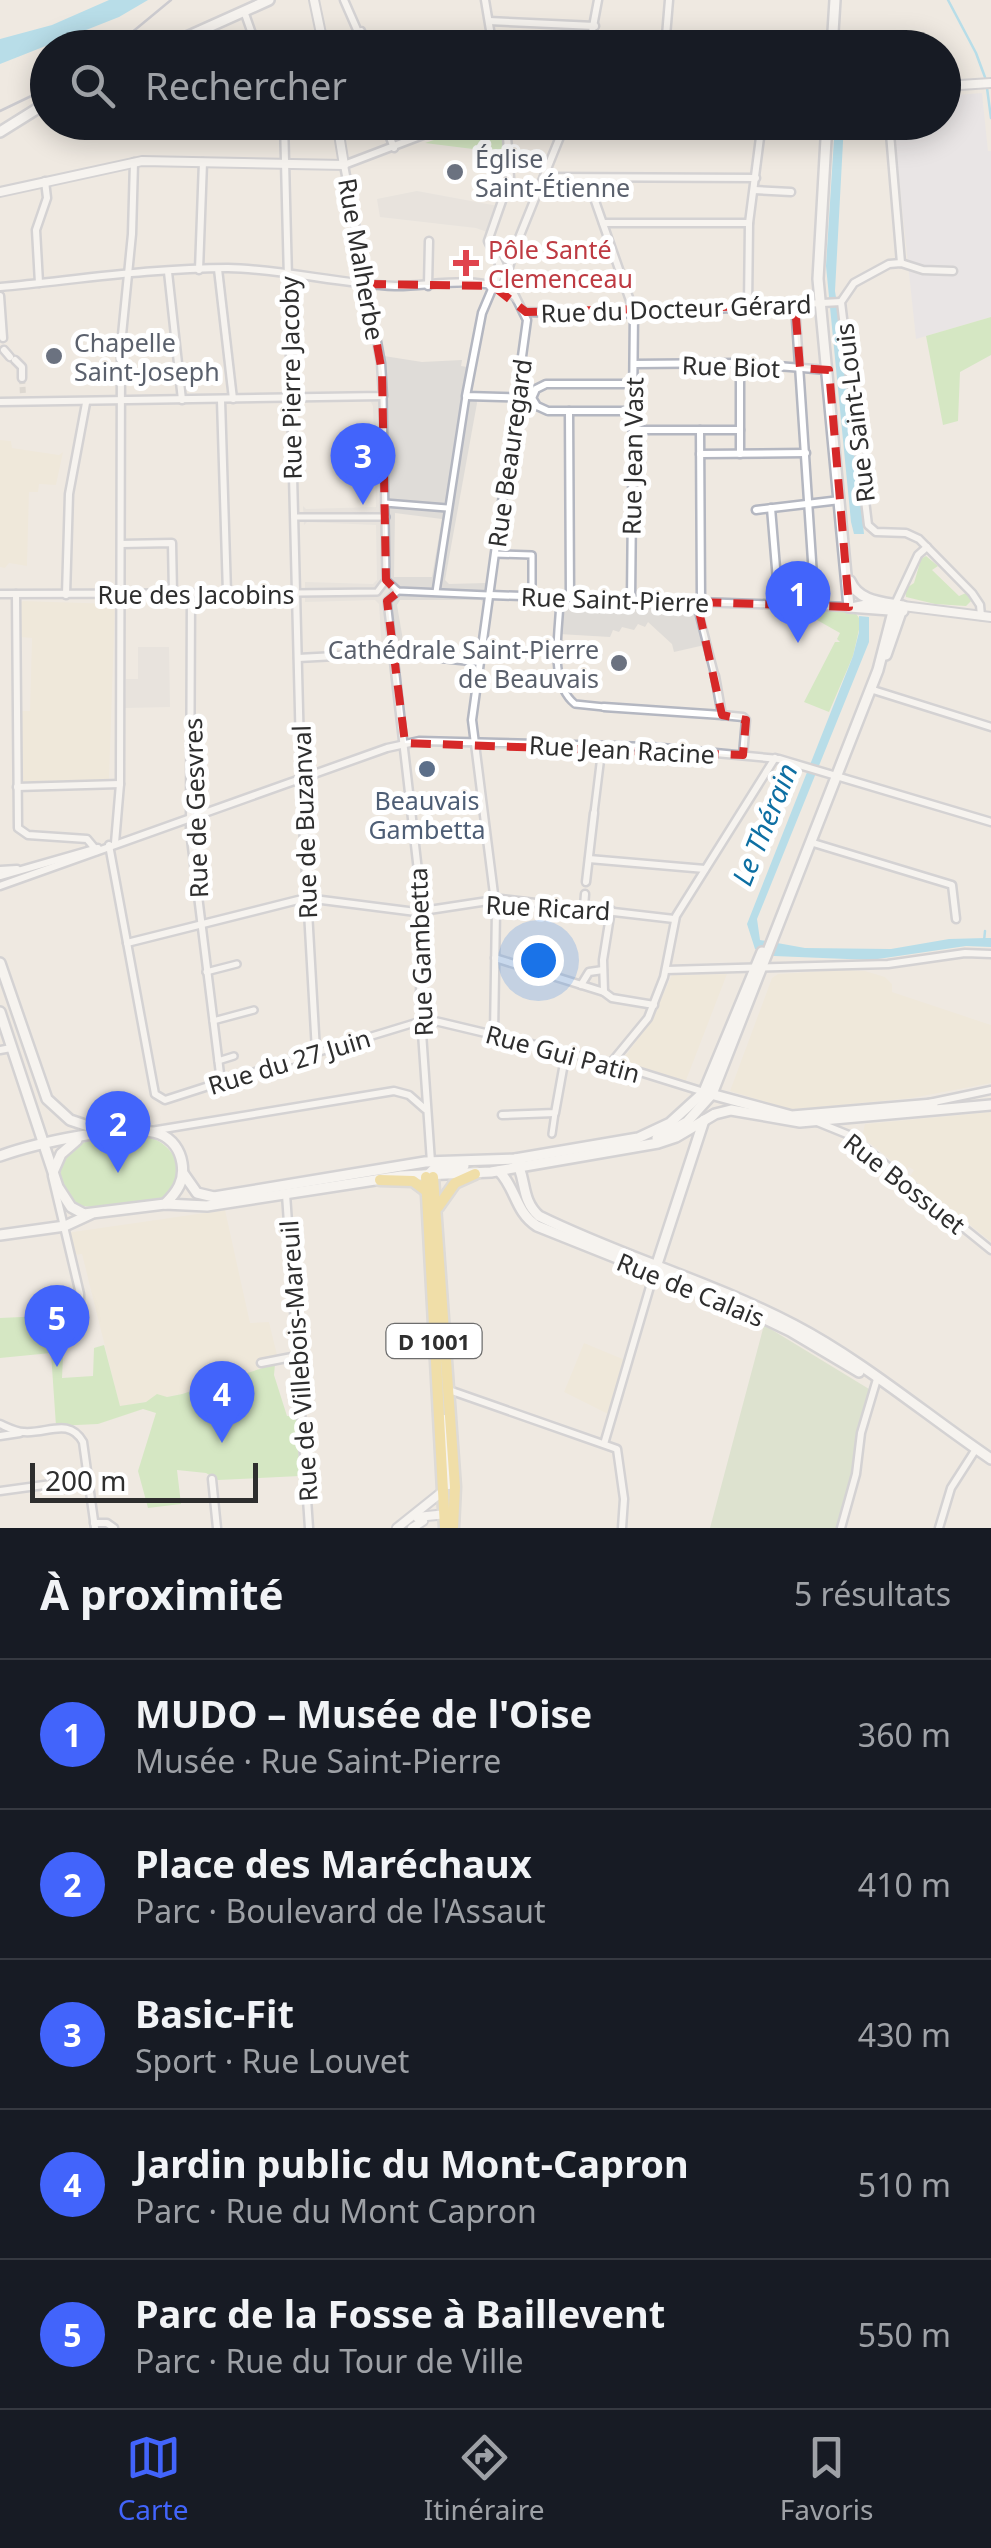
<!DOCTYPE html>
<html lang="fr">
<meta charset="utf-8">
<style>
body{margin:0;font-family:"Noto Sans",sans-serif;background:#242831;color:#f1f3f6}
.scale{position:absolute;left:30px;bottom:25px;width:228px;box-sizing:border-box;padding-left:10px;border:5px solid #2e2e2e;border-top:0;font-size:28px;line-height:35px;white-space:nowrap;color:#2e2e2e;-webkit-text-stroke:8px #fff;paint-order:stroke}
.you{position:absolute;left:538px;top:960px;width:35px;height:35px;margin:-25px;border:8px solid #fff;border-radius:50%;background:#1a73e8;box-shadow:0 0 0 15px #1a73e833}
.badge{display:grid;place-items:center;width:65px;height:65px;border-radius:50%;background:#4264fb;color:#fff;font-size:32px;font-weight:700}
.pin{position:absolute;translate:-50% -82px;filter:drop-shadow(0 2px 5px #0008)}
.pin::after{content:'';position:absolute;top:52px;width:35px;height:30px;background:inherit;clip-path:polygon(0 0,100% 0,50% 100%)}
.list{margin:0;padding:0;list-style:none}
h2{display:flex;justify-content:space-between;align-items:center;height:130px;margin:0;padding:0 40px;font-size:42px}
h2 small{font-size:32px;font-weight:400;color:#9ea1a6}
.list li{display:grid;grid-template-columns:65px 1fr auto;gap:30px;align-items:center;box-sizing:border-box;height:150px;padding:0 40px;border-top:2px solid #363941}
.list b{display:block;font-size:38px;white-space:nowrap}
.list p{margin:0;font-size:32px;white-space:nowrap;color:#9ea1a6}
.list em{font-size:32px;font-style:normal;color:#9ea1a6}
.icon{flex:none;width:55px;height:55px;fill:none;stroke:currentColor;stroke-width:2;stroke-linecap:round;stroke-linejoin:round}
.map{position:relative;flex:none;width:991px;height:1528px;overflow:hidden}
.search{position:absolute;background:#171b24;box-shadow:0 5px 25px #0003;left:30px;right:30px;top:30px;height:110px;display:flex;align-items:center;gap:25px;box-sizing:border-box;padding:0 35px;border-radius:55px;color:#9ea1a6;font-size:38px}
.sheet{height:880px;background:#171b24}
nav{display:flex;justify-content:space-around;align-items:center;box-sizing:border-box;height:140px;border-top:2px solid #363941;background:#171b24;font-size:28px;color:#9ea1a6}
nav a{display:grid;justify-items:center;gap:5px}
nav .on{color:#4264fb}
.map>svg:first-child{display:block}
.industrial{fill:#e3e1e8}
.education{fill:#f0e6d1}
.green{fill:#b6e59e}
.cemetery{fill:#c8d9b8}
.plaza{fill:#dfdcd8;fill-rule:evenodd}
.water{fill:#75cff0}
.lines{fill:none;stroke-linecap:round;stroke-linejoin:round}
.stream{stroke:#75cff0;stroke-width:2.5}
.minor-tunnel{stroke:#c8c4bd;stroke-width:6;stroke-dasharray:6 3;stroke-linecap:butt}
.pedestrian-casing{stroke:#b4b7c1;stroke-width:10}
.minor-casing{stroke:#b4b7c1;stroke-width:11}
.tertiary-casing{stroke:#b4b7c1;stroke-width:12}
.secondary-casing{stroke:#b4b7c1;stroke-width:14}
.primary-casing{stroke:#c9c9c9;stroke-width:15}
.pedestrian{stroke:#fff;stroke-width:5}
.minor{stroke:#fff;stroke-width:6}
.tertiary{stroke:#fff;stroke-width:8}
.secondary{stroke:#fff;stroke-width:9}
.primary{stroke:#f2d163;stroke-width:10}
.rail{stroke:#a3a6b8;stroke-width:2.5}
.marked{fill:none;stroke:#d62828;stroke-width:8;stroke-dasharray:20 12;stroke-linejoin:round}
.worship-dot{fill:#6b7280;stroke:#fff;stroke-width:4}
.health-dot{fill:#e0444e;stroke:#fff;stroke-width:4}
.service-dot{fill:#5c6f8a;stroke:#fff;stroke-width:4}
.labels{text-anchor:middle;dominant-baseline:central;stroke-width:10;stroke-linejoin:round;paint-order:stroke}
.shield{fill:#fff;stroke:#6d6d6d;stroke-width:2.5}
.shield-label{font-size:22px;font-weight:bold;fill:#2e2e2e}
.worship-label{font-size:25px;fill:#5b616d;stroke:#fff;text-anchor:start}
.health-label{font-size:25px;fill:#be3a42;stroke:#fff;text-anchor:start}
.street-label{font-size:25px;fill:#2e2e2e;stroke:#fff}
.service-label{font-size:25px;fill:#4e5e75;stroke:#fff}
.water-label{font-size:28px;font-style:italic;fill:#0d6fa3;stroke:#fff}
</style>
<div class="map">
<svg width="991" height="1528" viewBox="0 0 991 1528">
<rect width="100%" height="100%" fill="#efe9e1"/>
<path class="industrial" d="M 982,93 L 988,151 L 991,151 L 991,317 L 916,339 L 893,123 L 944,122 L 944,96 Z"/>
<g class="education">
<path d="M 0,424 L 0,440 L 11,441 L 12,448 L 59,455 L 63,452 L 56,485 L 39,484 L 38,492 L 29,492 L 27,566 L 9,563 L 5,568 L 0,567 Z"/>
<path d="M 23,601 L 115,604 L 109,780 L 23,784 L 20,781 L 20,711 L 30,711 L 32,638 L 20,637 L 19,604 Z"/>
<path d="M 840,970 L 865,971 L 885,977 L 892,984 L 892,992 L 991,1025 L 991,1083 L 912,1098 L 791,1110 L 730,1091 L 772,978 L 778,974 Z"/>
<path d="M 727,974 L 685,1083 L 621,1062 L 651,1021 L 672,975 Z"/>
<path d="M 991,1112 L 991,1242 L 910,1176 L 914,1170 L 909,1167 L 906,1172 L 862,1137 L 865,1124 Z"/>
<path d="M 225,1210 L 250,1323 L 269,1322 L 277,1355 L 258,1359 L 260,1368 L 246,1380 L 120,1407 L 82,1254 L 73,1255 L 66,1233 Z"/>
<path d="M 584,1343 L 625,1360 L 608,1414 L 564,1392 Z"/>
</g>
<g class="green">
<path d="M 484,123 L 503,123 L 507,161 L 473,149 L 425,143 Z"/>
<path d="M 991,317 L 991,355 L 960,372 L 958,421 L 943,425 L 926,336 Z"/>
<path d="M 926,556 L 938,566 L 932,570 L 959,596 L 966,593 L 971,601 L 966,606 L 935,604 L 906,597 L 905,589 L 914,583 L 921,559 Z"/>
<path d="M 817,610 L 855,612 L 861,621 L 853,656 L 829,712 L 804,702 L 835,642 L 840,642 L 837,639 L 840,633 L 817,620 Z"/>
<path d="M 144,1136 C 174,1141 194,1178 163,1198 C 146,1207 86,1213 71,1201 C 35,1139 99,1136 144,1136 Z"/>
<path d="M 65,1315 L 62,1378 L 93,1376 L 94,1348 L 104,1345 L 120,1406 L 146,1402 L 157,1394 L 167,1397 L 182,1394 L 275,1364 L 274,1375 L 287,1416 L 296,1416 L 300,1476 L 218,1480 L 206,1473 L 177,1470 L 181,1504 L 148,1508 L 138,1471 L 156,1413 L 143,1409 L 98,1424 L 56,1426 L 51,1353 L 0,1358 L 0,1318 Z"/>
</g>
<path class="cemetery" d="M 764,1325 L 869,1389 C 857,1435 852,1482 839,1528 L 710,1528 Z"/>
<g class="plaza">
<path d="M 417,191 L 498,206 L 490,233 L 476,228 L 380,217 L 377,199 Z"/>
<path d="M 384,356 L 422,362 L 462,360 L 461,366 L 467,367 L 461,396 L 476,399 L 477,403 L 445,580 L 449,584 L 486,583 L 484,603 L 481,600 L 400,600 L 397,605 L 405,652 L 382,651 L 379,604 L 375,600 L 305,602 L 305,582 L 373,584 L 377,580 L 376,525 L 307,522 L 304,525 L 303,506 L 306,509 L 376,507 L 373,406 L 370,400 L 386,399 ZM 395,513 L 442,519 L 432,577 L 394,577 Z"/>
<path d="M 560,600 L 697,604 L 709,644 L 674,652 L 672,644 L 648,622 L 645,627 L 638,624 L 634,630 L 622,627 L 619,632 L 613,630 L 610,637 L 559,634 Z"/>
<path d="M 138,647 L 169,647 L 170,707 L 125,708 L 126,679 L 138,679 Z"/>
</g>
<g class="water">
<path d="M 109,0 L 148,0 L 119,17 L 0,64 L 0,39 L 52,25 Z"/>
<path d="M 835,123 L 844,123 L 835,291 L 847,368 L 864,534 L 854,534 L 851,522 L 826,266 Z"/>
<path d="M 859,616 L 869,617 L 869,642 L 757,919 L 760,940 L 805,948 L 891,949 L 949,939 L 986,938 L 991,938 L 991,947 L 966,946 L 871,960 L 774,956 L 755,949 L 747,924 L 853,656 L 859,632 Z"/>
</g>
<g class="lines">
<g class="stream">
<path d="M 948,0 L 976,53 L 986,80"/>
<path d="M 987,88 L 991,118"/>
<path d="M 984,941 L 985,931"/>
</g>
<path class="minor-tunnel" d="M 22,378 L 23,395"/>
<defs>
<g id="pedestrian">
<path d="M 383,396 L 386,580"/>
<path d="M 385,503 L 447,508"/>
<path d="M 294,517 L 386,517"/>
<path d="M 495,554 L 532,555 L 532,595"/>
<path d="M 386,580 L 398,591 L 488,595"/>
<path d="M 436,592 L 466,396"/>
<path d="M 297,593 L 377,592 L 386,580"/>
<path d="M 560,597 C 560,630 547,681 575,704 L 604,707"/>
<path d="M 696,602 L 715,676"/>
<path d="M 393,653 L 387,601 L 398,591"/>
<path d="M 594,813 L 601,756"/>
<path d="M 206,972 L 237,964"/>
<path d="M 213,1021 L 254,1010"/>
<path d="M 218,1061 L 234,1056"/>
<path d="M 221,1082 L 421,1021"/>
<path d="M 552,1134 L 555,1113"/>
</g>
<g id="minor">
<path d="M 344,0 L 358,32 L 361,31 L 366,48"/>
<path d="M 485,0 L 493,48"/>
<path d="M 244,11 L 257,48"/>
<path d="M 489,21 L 595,26"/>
<path d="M 589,48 L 598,0"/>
<path d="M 665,48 L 669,0"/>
<path d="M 284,122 L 301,789 L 316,1051"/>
<path d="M 384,122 L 394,148"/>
<path d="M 506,122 L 510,178 L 488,241 L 501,268 L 482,313 L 466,396 L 532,398 L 537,406 L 548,411 L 633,411"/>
<path d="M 889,122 L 901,263"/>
<path d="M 544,177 L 756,178"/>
<path d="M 587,178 L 634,312 L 631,600"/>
<path d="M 754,190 L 791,192"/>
<path d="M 603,223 L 749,223"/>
<path d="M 510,260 L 566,122"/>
<path d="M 218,269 L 233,399"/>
<path d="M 199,270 L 203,162"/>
<path d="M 953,271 L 923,270 L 901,263 L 889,264 L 854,283 L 841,302 L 868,525 L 876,532 L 906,533 L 919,539 L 972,593 L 980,605 L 981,616"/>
<path d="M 168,272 L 182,400"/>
<path d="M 39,283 L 36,230 L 47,198 L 45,181"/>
<path d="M 428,286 L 429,241"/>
<path d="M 0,287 C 75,280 152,268 228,268 C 284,269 339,284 395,286 C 430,287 485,272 514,296"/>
<path d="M 0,296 L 3,338"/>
<path d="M 795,305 L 815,606"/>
<path d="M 748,308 L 749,223 L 762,122"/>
<path d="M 525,312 L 619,314 L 841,302"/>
<path d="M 4,350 L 10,357"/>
<path d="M 15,360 L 22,367 L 22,378"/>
<path d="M 740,363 L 740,454"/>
<path d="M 634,364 L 740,363 L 827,370"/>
<path d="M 532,398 L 536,389 L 546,384 L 633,384"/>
<path d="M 221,400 L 227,593"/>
<path d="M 0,402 L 383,396 L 381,363 L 344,165 L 457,122"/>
<path d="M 569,411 L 570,598"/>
<path d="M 633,430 L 740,430"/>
<path d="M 700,430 L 701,602"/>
<path d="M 700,454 L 806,453"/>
<path d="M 771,508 L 779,604"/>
<path d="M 756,510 L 840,500"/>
<path d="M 121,544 L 172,543 L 173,594"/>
<path d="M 0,594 L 297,593"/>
<path d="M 16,594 L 18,828 L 28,835 L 87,839 L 97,851"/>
<path d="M 66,595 L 69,494 L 86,403"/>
<path d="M 490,595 L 849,607 L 873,602"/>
<path d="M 895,604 L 918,555 L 927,547"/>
<path d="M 393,653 L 421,897 L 420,1004 L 431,1162"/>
<path d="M 298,658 L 393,653 L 480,662"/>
<path d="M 715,676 L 722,715 L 743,717 L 746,720 L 743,755"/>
<path d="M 870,689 L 991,727"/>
<path d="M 604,707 L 722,715"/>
<path d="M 17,787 L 120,784"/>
<path d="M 810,842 L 952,885 L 956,919"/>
<path d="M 115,843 L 120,784 L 121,345 L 132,234 L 134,162"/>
<path d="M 109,845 L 155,1094 L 165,1100 L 221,1082 L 190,831 L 191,593"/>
<path d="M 589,859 L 705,869"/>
<path d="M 0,870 L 17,869"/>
<path d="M 0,876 L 98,848"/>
<path d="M 586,882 L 594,813"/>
<path d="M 0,886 L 387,748 L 419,741 L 651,747 L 779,759 L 991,822"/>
<path d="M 584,907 L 585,894"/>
<path d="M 127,943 L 306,898 L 416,912 L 501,899 L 674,919"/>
<path d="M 495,958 L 604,992 L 612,998 L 654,1005"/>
<path d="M 666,970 L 888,964 L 965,953 L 991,954"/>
<path d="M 581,985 L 589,972 L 603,970"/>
<path d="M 604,992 L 603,960 L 611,910"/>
<path d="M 421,1021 L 435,1021 L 611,1063 L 704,1092"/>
<path d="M 494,1035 L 496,910 L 472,720 L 527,320 L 506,278 L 512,257"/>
<path d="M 0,1050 L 11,1048"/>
<path d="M 611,1063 L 648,1018 L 664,977 L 676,916 L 775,758"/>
<path d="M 929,1103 L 991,1090"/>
<path d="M 502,1115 L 555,1113 L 566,1052"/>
<path d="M 817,1122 L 849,1135 L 991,1250"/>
<path d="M 151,1131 L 394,1091 L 409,1095 L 425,1109"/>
<path d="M 52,1176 L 80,1294 L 80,1316"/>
<path d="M 286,1194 L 309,1528"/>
<path d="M 261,1363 L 297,1356"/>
<path d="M 449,1390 L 617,1449 L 624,1499 L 622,1528"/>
<path d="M 0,1424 C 7,1427 16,1432 24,1432 C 47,1434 69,1417 83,1442 L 95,1528"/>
<path d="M 0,1436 L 20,1433"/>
<path d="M 604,1444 L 654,1273"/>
<path d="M 212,1479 L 217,1528"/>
<path d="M 0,1491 L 88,1479"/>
<path d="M 94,1523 L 107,1523 L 114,1528"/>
<path d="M 841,1528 L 856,1474 L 861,1433 L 877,1379"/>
<path d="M 939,1528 L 951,1488 L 976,1449"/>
</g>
<g id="tertiary">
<path d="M 314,0 L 324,48"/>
<path d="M 944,86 L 991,83"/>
<path d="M 0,192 L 142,161 L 344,165 L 337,122"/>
<path d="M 903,606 L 991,617"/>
<path d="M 445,1419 L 449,1485"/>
<path d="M 417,1517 L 447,1514"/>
<path d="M 397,1528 L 442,1492"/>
<path d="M 412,1528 L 423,1521"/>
</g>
<g id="secondary">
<path d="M 162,48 L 269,0"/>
<path d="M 832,48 L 835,0"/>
<path d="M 827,122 L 818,279 L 849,607 L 903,611"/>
<path d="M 0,132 L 48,102"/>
<path d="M 850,581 C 859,602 883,602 903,606 L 886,655"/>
<path d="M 0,963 L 47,1099 L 70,1120 L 106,1132"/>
<path d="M 0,1012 L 58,1187 L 71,1207 L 84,1214 L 165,1204 L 207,1206 L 401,1176 L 491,1172 L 658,1143 L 676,1137 L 715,1114 L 731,1110 L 800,1122 L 991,1105"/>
<path d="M 707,1093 L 792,1116 L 933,1104"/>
<path d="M 703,1094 L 762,952"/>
<path d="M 657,1138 L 687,1122 L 712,1094 L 878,670 L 895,604"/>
<path d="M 0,1156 C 33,1144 127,1122 160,1134 C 172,1139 180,1150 182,1163 C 185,1181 177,1192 165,1204"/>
<path d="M 515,1159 C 527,1178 520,1199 539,1216 C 622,1257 712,1282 794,1325 C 863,1361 926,1415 991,1459"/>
<path d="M 54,1170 L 61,1154 L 77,1140"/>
<path d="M 499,1171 C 516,1188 515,1212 537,1226 L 742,1308 L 790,1331 L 859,1372"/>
<path d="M 183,1173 L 197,1193 L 214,1197 L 425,1162 L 515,1159 L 638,1138 L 670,1123 L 704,1092"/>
<path d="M 426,1177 L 434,1169 L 464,1166"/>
<path d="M 0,1235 L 65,1226 L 91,1214"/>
<path d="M 656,1267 L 704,1120"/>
</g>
<g id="primary">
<path d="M 426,1177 L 445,1528"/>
<path d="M 433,1177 L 455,1487 L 453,1528"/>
<path d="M 380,1180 L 413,1181 L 425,1190"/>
<path d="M 438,1207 L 455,1183 L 475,1174"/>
</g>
</defs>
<use href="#pedestrian" class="pedestrian-casing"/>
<use href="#minor" class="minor-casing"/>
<use href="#tertiary" class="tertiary-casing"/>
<use href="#secondary" class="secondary-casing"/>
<use href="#primary" class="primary-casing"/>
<use href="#pedestrian" class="pedestrian"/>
<use href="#minor" class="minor"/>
<use href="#tertiary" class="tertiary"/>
<use href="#secondary" class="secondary"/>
<use href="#primary" class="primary"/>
<g class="rail">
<path d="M 113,48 L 171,0"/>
<path d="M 0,111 L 48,88"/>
</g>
</g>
<path d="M0 0H991V1528H0ZM 366,284 L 493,286 L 526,312 L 795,305 L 800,368 L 829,370 L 849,607 L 697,602 L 722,715 L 746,720 L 743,755 L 405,743 L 387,601 L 398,592 L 386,580 L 382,372 Z" fill="#efe9e1" fill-opacity=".55" fill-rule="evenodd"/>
<path class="marked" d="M 366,284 L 493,286 L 526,312 L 795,305 L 800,368 L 829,370 L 849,607 L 697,602 L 722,715 L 746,720 L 743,755 L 405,743 L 387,601 L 398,592 L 386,580 L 382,372 Z"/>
<g class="worship-dot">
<circle cx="455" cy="172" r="10"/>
<circle cx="54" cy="356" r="10"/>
<circle cx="619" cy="663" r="10"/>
</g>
<path class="health-dot" d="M461 248h10v10h10v10h-10v10h-10v-10h-10v-10h10z"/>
<circle class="service-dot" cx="427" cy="769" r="10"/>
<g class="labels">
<rect class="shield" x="386.5" y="1324" width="95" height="34" rx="8"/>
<g class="shield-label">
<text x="434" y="1341">D 1001</text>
</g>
<g class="worship-label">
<text x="475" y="158">Église<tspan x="475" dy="29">Saint-Étienne</tspan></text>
<text x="74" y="342">Chapelle<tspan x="74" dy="29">Saint-Joseph</tspan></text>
<text x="599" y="649" text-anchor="end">Cathédrale Saint-Pierre<tspan x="599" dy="29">de Beauvais</tspan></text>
</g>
<g class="health-label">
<text x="488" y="249">Pôle Santé<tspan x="488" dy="29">Clemenceau</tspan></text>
</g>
<g class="street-label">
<text transform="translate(362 259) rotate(80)">Rue Malherbe</text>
<text transform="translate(676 308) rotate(-2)">Rue du Docteur Gérard</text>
<text transform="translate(731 366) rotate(2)">Rue Biot</text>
<text transform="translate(290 378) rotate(-91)">Rue Pierre Jacoby</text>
<text transform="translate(854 413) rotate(-97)">Rue Saint-Louis</text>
<text transform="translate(509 453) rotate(-82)">Rue Beauregard</text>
<text transform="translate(632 456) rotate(-89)">Rue Jean Vast</text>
<text x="196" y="594">Rue des Jacobins</text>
<text transform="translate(615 599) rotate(2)">Rue Saint-Pierre</text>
<text transform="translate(622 749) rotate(3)">Rue Jean Racine</text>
<text transform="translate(195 808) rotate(-92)">Rue de Gesvres</text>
<text transform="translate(304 822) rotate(-92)">Rue de Buzanval</text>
<text transform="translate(548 907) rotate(3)">Rue Ricard</text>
<text transform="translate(420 952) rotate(-92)">Rue Gambetta</text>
<text transform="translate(563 1053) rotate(15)">Rue Gui Patin</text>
<text transform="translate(289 1061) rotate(-17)">Rue du 27 Juin</text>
<text transform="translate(905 1183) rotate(38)">Rue Bossuet</text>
<text transform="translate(691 1289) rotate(22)">Rue de Calais</text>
<text transform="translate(298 1361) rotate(-94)">Rue de Villebois-Mareuil</text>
</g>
<g class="service-label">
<text x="427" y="800">Beauvais<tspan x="427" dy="29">Gambetta</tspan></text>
</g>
<g class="water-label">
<text transform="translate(764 824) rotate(-68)">Le Thérain</text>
</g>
</g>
</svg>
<div class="scale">200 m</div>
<div class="you"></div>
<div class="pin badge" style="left:798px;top:643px">1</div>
<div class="pin badge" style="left:118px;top:1173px">2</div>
<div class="pin badge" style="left:363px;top:505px">3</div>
<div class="pin badge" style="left:222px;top:1443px">4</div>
<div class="pin badge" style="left:57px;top:1367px">5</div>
<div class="search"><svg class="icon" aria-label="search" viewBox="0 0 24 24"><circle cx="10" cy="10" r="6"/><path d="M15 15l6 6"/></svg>Rechercher</div>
</div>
<section class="sheet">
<h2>À proximité<small>5 résultats</small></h2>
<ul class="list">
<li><span class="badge">1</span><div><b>MUDO – Musée de l'Oise</b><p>Musée · Rue Saint-Pierre</p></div><em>360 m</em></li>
<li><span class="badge">2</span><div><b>Place des Maréchaux</b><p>Parc · Boulevard de l'Assaut</p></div><em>410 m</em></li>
<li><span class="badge">3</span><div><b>Basic-Fit</b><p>Sport · Rue Louvet</p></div><em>430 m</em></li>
<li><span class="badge">4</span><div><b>Jardin public du Mont-Capron</b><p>Parc · Rue du Mont Capron</p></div><em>510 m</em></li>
<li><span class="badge">5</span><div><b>Parc de la Fosse à Baillevent</b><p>Parc · Rue du Tour de Ville</p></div><em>550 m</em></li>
</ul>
</section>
<nav>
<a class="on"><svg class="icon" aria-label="map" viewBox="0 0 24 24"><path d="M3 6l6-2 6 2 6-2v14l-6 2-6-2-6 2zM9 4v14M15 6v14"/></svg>Carte</a>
<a><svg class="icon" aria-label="directions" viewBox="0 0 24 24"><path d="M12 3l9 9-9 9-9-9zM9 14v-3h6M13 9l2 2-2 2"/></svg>Itinéraire</a>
<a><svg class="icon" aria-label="saved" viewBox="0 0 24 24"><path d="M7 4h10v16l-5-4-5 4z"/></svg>Favoris</a>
</nav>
